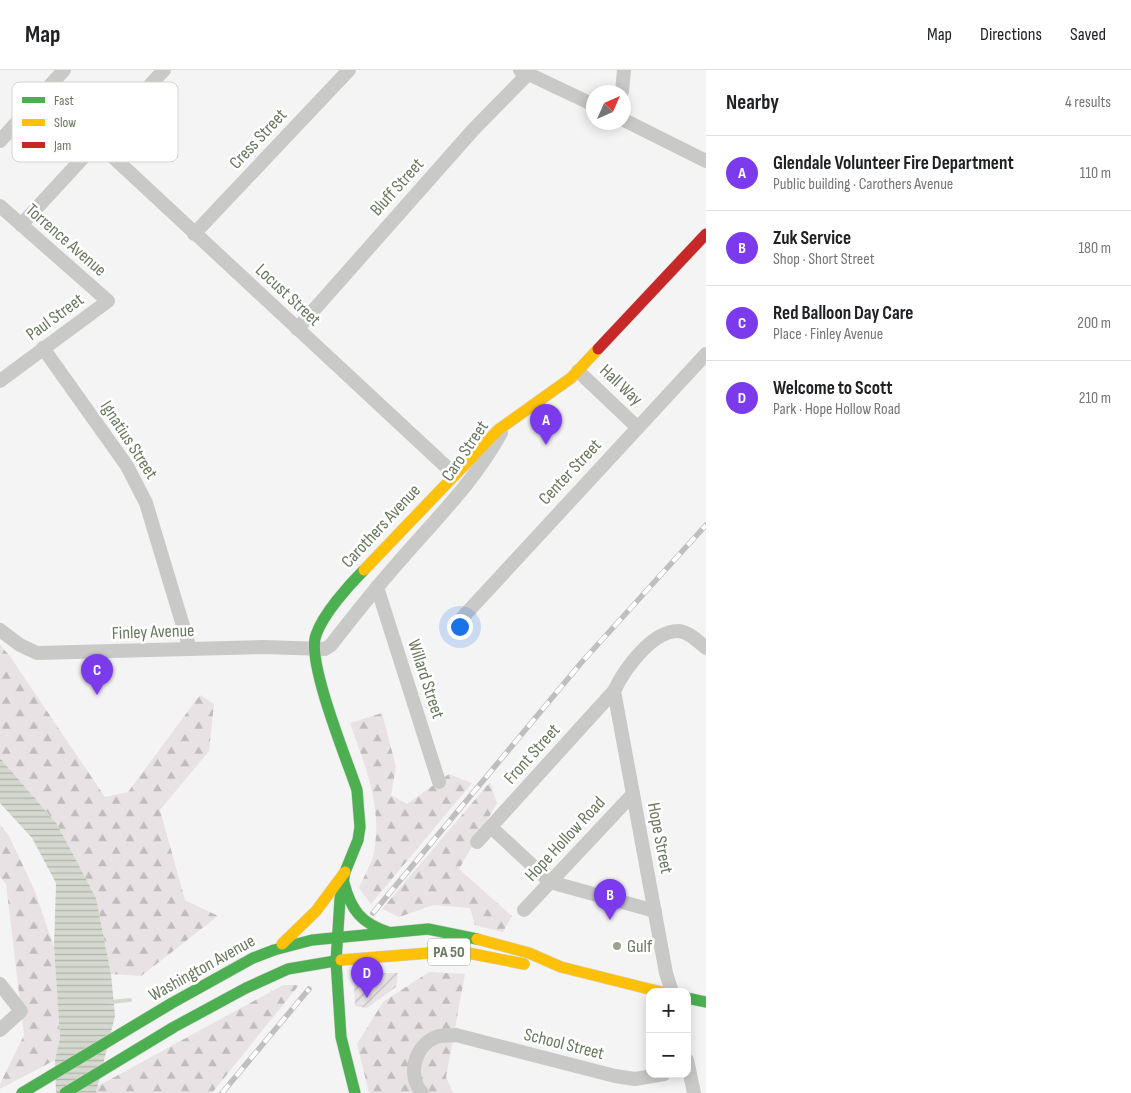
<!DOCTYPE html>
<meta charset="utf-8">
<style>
body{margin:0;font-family:"Sofia Sans Condensed",sans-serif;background:#f2f2f2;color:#202124}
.controls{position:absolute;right:15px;bottom:15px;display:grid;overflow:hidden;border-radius:10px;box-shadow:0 2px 12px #0003}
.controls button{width:45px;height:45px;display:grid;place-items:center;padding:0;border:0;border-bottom:1px solid #e0e0e0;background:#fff;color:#202124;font:25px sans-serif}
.compass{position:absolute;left:586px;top:15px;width:45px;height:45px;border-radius:50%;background:#fff;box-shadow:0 2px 12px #0003;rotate:45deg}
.you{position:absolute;left:459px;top:556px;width:18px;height:18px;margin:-12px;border:4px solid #fff;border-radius:50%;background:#1a73e8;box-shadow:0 0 0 8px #1a73e833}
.badge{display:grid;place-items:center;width:32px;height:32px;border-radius:50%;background:#7c3aed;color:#fff;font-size:16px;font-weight:700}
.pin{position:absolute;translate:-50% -41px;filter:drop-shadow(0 1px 2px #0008)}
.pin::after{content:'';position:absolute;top:26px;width:18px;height:15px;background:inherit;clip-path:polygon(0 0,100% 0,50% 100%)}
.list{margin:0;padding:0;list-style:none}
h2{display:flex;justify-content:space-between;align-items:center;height:65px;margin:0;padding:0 20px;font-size:21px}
h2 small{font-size:16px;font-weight:400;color:#757577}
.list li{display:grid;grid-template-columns:32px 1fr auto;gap:15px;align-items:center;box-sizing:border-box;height:75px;padding:0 20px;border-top:1px solid #e0e0e0}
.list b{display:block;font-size:19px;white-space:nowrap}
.list p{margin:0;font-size:16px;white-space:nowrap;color:#757577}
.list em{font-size:16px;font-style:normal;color:#757577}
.map{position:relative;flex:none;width:706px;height:1023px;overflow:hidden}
header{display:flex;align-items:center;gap:30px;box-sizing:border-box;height:70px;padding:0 25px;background:#fff;border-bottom:1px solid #e0e0e0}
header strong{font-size:24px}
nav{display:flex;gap:28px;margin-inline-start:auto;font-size:18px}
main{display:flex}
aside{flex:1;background:#fff}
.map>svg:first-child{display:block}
.forest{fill:url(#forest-firs)}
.garden{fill:url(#garden-furrows)}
.water{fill:url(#water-rules)}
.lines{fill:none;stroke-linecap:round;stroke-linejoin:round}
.stream{stroke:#d4d8ce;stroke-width:4}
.fast-casing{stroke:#d1d2d1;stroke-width:12}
.slow-casing{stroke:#d1d2d1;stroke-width:12}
.jam-casing{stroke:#d1d2d1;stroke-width:12}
.street{stroke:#c9cac8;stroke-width:14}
.fast{stroke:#4caf50;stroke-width:11}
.slow{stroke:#ffc107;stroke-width:11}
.jam{stroke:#c62828;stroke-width:11}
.rail-casing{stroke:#bfc0be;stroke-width:5.5}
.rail{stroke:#fff;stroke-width:4;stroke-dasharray:11;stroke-linecap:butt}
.poi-dot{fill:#99a392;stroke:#fff;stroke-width:2}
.labels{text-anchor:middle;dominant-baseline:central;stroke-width:5;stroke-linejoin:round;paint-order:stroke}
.shield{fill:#fff;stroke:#95a08e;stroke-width:1}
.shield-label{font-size:16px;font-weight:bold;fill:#67785d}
.street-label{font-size:18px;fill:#67785d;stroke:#fff}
.poi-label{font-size:18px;fill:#67785d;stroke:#fff;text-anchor:start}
.key{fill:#fff;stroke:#d1d6ce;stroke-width:1}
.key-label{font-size:14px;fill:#67785d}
</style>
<header>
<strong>Map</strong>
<nav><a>Map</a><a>Directions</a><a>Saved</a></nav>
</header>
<main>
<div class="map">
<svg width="706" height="1023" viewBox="0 0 706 1023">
<defs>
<pattern id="forest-firs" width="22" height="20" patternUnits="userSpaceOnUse" patternTransform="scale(1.25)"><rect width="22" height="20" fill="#e8e2e4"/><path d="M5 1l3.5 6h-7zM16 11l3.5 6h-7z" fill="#c0bcbc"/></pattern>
<pattern id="garden-furrows" width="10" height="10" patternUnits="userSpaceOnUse" patternTransform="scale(1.25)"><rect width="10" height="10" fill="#e8e2e4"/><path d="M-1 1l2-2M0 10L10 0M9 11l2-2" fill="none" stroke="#c0bcbc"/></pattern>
<pattern id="water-rules" width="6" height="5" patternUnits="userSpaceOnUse" patternTransform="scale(1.25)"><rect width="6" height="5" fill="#d4d8ce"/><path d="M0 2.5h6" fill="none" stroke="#b0b4aa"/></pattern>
</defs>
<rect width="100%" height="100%" fill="#f5f4f5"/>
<g class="forest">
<path d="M 0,575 L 9,585 L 105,727 L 128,722 L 200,625 L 214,634 L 209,681 L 160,740 L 185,830 L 218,846 L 141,906 L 111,904 L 96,828 L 57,754 L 0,688 Z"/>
<path d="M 382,643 L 396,697 L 391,725 L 407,734 L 449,704 L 472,713 L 371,834 L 359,818 C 363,808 370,797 373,786 C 384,740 365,696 350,653 Z"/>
<path d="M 490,712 L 497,733 L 459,799 L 512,846 L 503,862 L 475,855 L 470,838 L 434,835 L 399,847 L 382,839 Z"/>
<path d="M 0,754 L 9,766 L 34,819 L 54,877 L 60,968 L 55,990 L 0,1019 L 0,1014 L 24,965 L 6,814 L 0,807 Z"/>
<path d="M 429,902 L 465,904 L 446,1007 L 453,1023 L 369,1023 L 357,974 L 383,932 Z"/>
<path d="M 283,915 L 299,915 L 212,1023 L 96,1023 L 98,1016 Z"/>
</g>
<path class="garden" d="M 373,903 L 398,903 L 396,917 L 367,938 L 355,936 L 354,913 L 360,908 Z"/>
<path class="water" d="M 0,688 L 57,754 L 96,828 L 111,904 L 115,946 L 96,1023 L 56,1023 L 55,990 L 60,968 L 54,877 L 56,813 L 32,768 L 0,733 Z"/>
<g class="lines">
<path class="stream" d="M 110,932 L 130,930"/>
<defs>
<g id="fast">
<path d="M 344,813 C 351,840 361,853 388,862"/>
<path d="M 687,928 L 706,932"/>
<path d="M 22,1023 L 172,933 L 253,888 L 274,880 L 312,870 L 428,859 L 477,869"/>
<path d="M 65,1023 L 174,957 L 246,918 L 288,899 L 341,890"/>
<path d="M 355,1023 L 341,967 L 336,891 L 340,829 L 345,802 L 358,770 L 360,757 L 357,720 C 347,690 306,591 316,565 C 323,544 349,515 364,500"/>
</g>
<g id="slow">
<path d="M 364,500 L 498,360 L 571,308 L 598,279"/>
<path d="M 477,869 L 529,883 L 561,897 L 661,922"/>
<path d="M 282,874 L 316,841 L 345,802"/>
<path d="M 341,890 L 442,882 L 468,883 L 524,894"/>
</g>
<path id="jam" d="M 598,279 L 706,164"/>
</defs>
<use href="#fast" class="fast-casing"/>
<use href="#slow" class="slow-casing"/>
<use href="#jam" class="jam-casing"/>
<g class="street">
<path d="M 520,0 L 594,35"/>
<path d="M 622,22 L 624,0"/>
<path d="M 624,50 L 706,91"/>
<path d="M 0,71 L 64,0"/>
<path d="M 98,73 L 454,404"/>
<path d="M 0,136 L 108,231 L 0,311"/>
<path d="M 21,155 L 164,0"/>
<path d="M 194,164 L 349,0"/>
<path d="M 297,259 L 473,60 L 528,4"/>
<path d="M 43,278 L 127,396 L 146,433 L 190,579"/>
<path d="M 578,301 L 637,357"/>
<path d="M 377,517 L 439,712"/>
<path d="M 462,548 L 706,284"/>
<path d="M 0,560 L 20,575 L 37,583 L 263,577 L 325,579 L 331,575 C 355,544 379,514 404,486 C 439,446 476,409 501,363"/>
<path d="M 614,621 L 666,903 L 672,922"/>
<path d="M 491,757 L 550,812 L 655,841"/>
<path d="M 477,772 L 614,621 C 624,600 652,560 679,561 C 689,562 699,572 706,578"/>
<path d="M 524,840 L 633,724"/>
<path d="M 0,914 L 21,941 L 0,960"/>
<path d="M 687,990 L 694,1023"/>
<path d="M 422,1023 C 407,1006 414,976 436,967 C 442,965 450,966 456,965 L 615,1006 L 635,1009 L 664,1004"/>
</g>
<use href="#fast" class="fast"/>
<use href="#slow" class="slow"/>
<use href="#jam" class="jam"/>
<defs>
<g id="rail">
<path d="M 373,843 L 581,593 L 706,455"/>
<path d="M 222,1023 L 309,919"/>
</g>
</defs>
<use href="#rail" class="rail-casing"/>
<use href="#rail" class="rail"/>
</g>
<circle class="poi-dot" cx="617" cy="876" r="5"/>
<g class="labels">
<rect class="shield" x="428" y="868.5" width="42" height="27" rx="4"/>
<g class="shield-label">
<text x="449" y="882">PA 50</text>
</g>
<g class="street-label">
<text transform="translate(258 69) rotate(-47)">Cress Street</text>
<text transform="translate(397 117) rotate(-48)">Bluff Street</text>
<text transform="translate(66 170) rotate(41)">Torrence Avenue</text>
<text transform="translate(288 225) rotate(43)">Locust Street</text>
<text transform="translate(55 247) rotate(-36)">Paul Street</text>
<text transform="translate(621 315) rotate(43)">Hall Way</text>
<text transform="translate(129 370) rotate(57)">Ignatius Street</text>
<text transform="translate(465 381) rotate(-56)">Caro Street</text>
<text transform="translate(570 402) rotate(-47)">Center Street</text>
<text transform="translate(381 456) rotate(-47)">Carothers Avenue</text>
<text transform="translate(153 562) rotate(-2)">Finley Avenue</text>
<text transform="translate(426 609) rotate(72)">Willard Street</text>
<text transform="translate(532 684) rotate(-48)">Front Street</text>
<text transform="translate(660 768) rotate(79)">Hope Street</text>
<text transform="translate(565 769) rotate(-47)">Hope Hollow Road</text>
<text transform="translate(202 898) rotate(-29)">Washington Avenue</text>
<text transform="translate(564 974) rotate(14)">School Street</text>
</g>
<g class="poi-label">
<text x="627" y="876">Gulf</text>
</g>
</g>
<rect x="12" y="12" width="166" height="80" rx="8" class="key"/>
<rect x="22" y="27" width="23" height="6" fill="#4caf50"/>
<rect x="22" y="49" width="23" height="7" fill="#ffc107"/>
<rect x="22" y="72" width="23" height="6" fill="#c62828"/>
<g class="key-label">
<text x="54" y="35">Fast</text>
<text x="54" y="57">Slow</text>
<text x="54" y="80">Jam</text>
</g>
</svg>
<div class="controls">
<button>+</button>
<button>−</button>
</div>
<svg class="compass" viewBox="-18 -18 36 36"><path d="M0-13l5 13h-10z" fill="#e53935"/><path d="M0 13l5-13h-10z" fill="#757577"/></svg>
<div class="you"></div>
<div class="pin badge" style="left:546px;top:375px">A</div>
<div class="pin badge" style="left:610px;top:850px">B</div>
<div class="pin badge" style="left:97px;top:625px">C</div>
<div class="pin badge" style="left:367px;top:928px">D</div>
</div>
<aside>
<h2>Nearby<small>4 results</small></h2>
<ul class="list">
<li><span class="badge">A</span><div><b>Glendale Volunteer Fire Department</b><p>Public building · Carothers Avenue</p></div><em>110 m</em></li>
<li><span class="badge">B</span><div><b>Zuk Service</b><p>Shop · Short Street</p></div><em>180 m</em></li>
<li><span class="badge">C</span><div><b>Red Balloon Day Care</b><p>Place · Finley Avenue</p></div><em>200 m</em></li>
<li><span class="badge">D</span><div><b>Welcome to Scott</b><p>Park · Hope Hollow Road</p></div><em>210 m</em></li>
</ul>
</aside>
</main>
